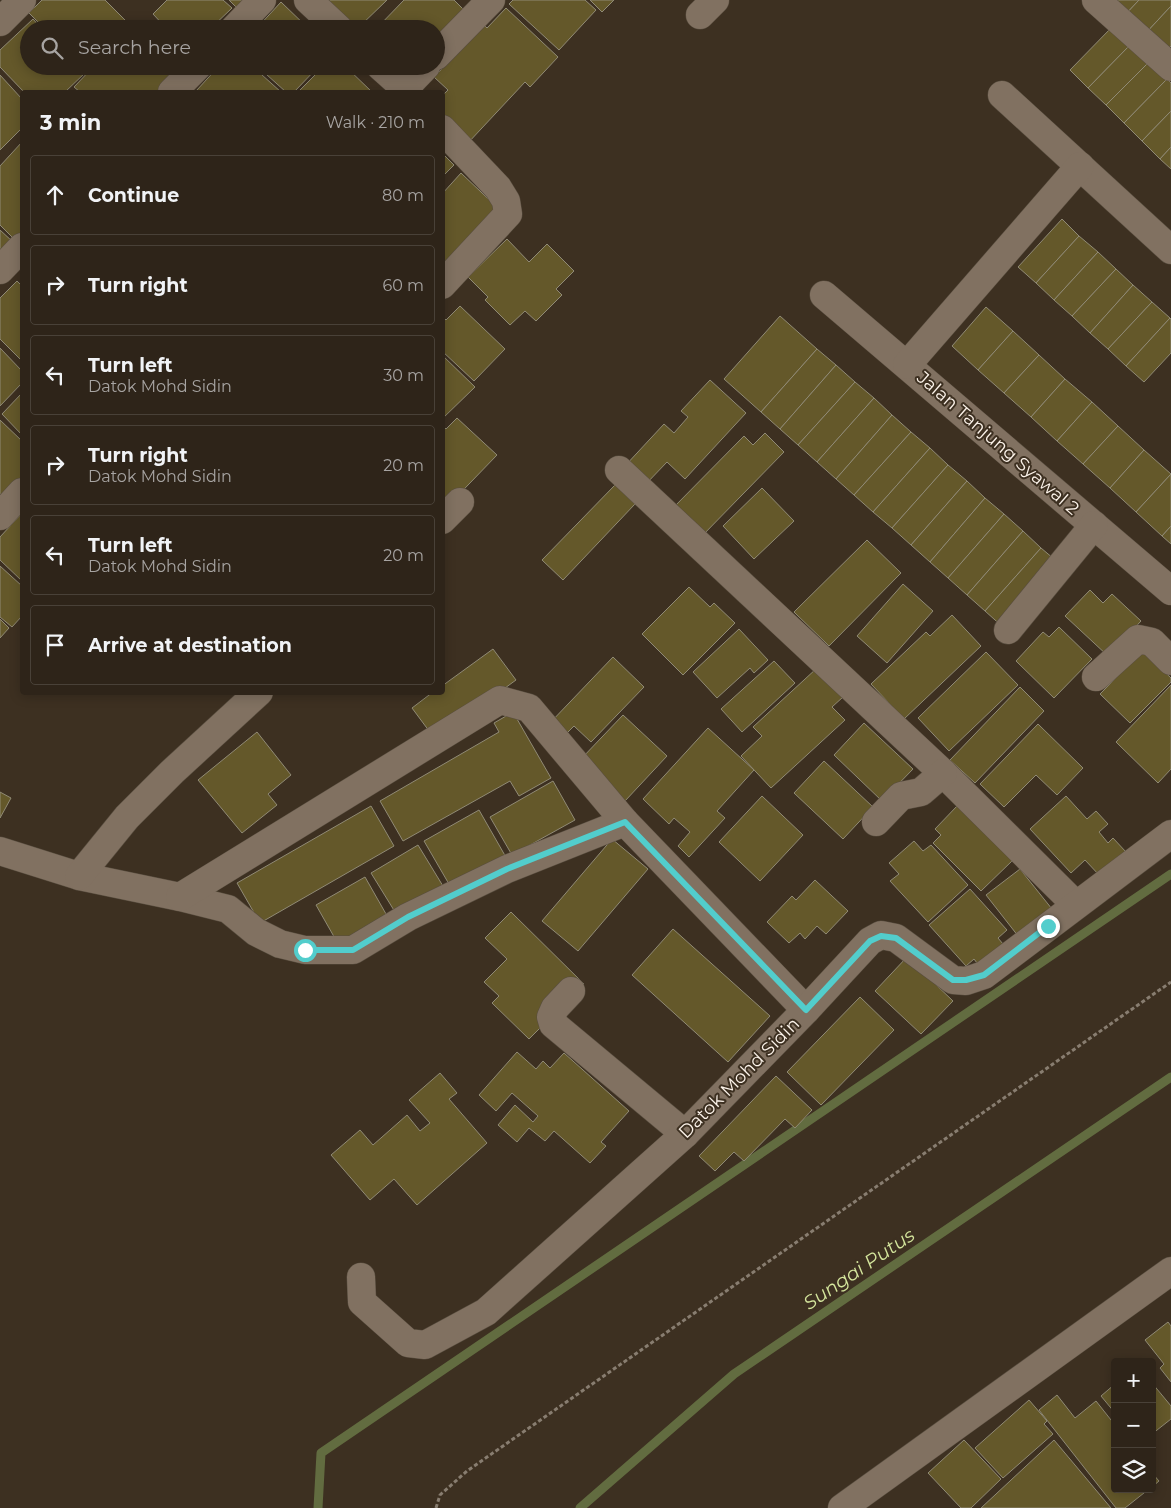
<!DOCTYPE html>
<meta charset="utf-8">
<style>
body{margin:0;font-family:Montserrat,sans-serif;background:#362c22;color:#f1f3f6}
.controls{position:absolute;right:15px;bottom:15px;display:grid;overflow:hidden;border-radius:5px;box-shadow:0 2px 12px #0003}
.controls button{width:45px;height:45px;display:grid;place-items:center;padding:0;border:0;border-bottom:1px solid #494138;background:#2e2419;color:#f1f3f6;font:25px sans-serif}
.stop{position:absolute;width:15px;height:15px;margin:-11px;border:4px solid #52cdcc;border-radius:50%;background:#fff}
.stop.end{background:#52cdcc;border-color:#fff;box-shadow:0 1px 5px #0008}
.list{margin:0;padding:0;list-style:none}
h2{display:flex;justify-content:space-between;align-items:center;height:65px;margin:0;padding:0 20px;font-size:21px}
h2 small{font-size:16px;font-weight:400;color:#a7a4a2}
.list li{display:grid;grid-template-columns:32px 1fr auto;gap:15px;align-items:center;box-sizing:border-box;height:80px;margin:0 10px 10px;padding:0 10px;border:1px solid #494138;border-radius:5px}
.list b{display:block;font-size:19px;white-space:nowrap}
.list p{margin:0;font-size:16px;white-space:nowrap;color:#a7a4a2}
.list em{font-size:16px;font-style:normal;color:#a7a4a2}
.icon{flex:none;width:28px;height:28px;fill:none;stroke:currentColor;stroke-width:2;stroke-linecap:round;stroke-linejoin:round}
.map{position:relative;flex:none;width:1171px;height:1508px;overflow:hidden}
.search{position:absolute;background:#2e2419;box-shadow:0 2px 12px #0003;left:20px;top:20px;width:425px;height:55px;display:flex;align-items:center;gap:12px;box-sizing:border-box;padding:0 18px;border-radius:28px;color:#a7a4a2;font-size:19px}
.panel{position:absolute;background:#2e2419;box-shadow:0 2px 12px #0003;left:20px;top:90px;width:425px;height:605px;border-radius:5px}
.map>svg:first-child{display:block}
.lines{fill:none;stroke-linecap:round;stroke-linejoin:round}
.stream{stroke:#626c40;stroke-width:9}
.building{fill:#64582a;stroke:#908a75}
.minor-casing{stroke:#584d3f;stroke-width:29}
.path{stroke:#887d70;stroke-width:3;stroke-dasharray:4 2.5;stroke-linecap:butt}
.minor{stroke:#817161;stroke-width:28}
.route{stroke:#52cdcc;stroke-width:6}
.labels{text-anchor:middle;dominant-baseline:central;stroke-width:4;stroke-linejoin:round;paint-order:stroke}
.street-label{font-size:18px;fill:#fcf3ea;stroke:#3d3021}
.water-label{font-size:19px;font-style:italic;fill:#d5e69d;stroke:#3d3021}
</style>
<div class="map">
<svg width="1171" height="1508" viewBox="0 0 1171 1508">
<rect width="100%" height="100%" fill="#3d3021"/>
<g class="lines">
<g class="stream">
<path d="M 318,1508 L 321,1453 L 1171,874"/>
<path d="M 580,1508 L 734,1374 L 1171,1077"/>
</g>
</g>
<g class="building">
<path d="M 42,0 L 105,0 L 128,23 L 123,29 L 45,29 L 29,13 Z"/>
<path d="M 167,0 L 223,0 L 232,8 L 210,29 L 167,29 L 153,14 Z"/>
<path d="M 229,0 L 248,0 L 238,9 Z"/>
<path d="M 319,0 L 387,0 L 357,29 L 347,29 Z"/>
<path d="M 404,0 L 454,0 L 469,15 L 436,49 L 436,29 L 376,29 Z"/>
<path d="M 513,0 L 585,0 L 596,10 L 559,50 L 509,4 Z"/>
<path d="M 590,0 L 614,0 L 602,12 Z"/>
<path d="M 1109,0 L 1139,0 L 1125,15 Z"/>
<path d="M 1139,0 L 1171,0 L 1171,6 L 1145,34 L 1125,15 Z"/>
<path d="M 281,2 L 309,29 L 256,29 Z"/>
<path d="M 1171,6 L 1171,46 L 1164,53 L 1145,34 Z"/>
<path d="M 506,8 L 558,57 L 530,87 L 525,82 L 467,144 L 442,120 L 442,96 L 448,90 L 434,77 L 484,25 L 487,28 Z"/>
<path d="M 33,19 L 42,29 L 29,29 L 29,66 L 79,66 L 85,73 L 65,92 L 24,92 L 0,67 L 0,50 Z"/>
<path d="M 1113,26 L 1131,44 L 1088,88 L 1070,70 Z"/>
<path d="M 1131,44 L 1149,62 L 1106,105 L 1088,88 Z"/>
<path d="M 1149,62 L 1167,79 L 1124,123 L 1106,105 Z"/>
<path d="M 94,66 L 180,66 L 182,69 L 158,92 L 80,92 L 74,87 Z"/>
<path d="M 219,66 L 252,66 L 281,92 L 197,92 L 196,91 Z"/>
<path d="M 257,66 L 319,66 L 294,92 L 286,92 Z"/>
<path d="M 324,66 L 345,66 L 372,92 L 298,92 Z"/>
<path d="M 0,75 L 22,99 L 22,128 L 0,150 Z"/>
<path d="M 1167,79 L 1171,83 L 1171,111 L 1142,141 L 1124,123 Z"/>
<path d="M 1171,111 L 1171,147 L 1160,159 L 1142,141 Z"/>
<path d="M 22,142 L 22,237 L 17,242 L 0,225 L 0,166 Z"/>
<path d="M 1171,147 L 1171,169 L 1160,159 Z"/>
<path d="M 442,153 L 454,165 L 442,177 Z"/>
<path d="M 461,173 L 501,211 L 442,266 L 442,194 Z"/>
<path d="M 1062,219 L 1079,236 L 1036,283 L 1018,267 Z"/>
<path d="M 0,230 L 13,242 L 0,255 Z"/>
<path d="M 1079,236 L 1098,252 L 1054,300 L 1036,283 Z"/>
<path d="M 507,239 L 529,262 L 547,244 L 574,271 L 556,289 L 562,295 L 536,321 L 525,311 L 510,325 L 485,300 L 488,297 L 468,277 Z"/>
<path d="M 1098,252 L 1116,269 L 1072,316 L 1054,300 Z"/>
<path d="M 1116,269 L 1133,285 L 1090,333 L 1072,316 Z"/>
<path d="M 17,281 L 22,286 L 22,361 L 0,339 L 0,298 Z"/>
<path d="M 1133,285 L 1152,302 L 1108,349 L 1090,333 Z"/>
<path d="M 1152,302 L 1170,318 L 1126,366 L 1108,349 Z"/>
<path d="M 460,306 L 505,349 L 474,381 L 442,351 L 442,316 L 446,320 Z"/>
<path d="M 986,307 L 1013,331 L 978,370 L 952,346 Z"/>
<path d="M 780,316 L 817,349 L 761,412 L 724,379 Z"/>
<path d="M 1170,318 L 1171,319 L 1171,353 L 1144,382 L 1126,366 Z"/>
<path d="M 1013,331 L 1039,355 L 1004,393 L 978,370 Z"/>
<path d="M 0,348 L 22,371 L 22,383 L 0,406 Z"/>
<path d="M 817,349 L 836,365 L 780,429 L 761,412 Z"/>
<path d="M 442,355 L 475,387 L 442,419 Z"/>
<path d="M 1039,355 L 1065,379 L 1031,417 L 1004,393 Z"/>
<path d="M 836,365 L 855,382 L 798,445 L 780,429 Z"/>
<path d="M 1065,379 L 1092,402 L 1057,441 L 1031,417 Z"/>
<path d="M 710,380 L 746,413 L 685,479 L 667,462 L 644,486 L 624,467 L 664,424 L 674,433 L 688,417 L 681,411 Z"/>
<path d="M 855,382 L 874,398 L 817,462 L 798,445 Z"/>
<path d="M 22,393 L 22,435 L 2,414 Z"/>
<path d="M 874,398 L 892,415 L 836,479 L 817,462 Z"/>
<path d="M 1092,402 L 1118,426 L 1083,464 L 1057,441 Z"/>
<path d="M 892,415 L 911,432 L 854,495 L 836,479 Z"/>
<path d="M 457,418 L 497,455 L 442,512 L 442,425 L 446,429 Z"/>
<path d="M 0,420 L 22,441 L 22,490 L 0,514 Z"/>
<path d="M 1118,426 L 1144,450 L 1110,488 L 1083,464 Z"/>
<path d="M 911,432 L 930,448 L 873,512 L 854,495 Z"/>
<path d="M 765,433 L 784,452 L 700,538 L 671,510 L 744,436 L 753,445 Z"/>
<path d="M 930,448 L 948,465 L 892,528 L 873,512 Z"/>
<path d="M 1144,450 L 1171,474 L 1136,512 L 1110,488 Z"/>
<path d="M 948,465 L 967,481 L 911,545 L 892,528 Z"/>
<path d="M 1171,474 L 1171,526 L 1162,536 L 1136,512 Z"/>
<path d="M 967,481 L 985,498 L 930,562 L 911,545 Z"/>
<path d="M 615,485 L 635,504 L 563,580 L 542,560 Z"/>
<path d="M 762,488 L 794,521 L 754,559 L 723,526 Z"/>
<path d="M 985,498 L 1004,514 L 948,578 L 930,562 Z"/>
<path d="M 22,513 L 22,581 L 0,560 L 0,537 Z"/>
<path d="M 1004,514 L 1023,531 L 967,595 L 948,578 Z"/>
<path d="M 1171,526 L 1171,544 L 1162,536 Z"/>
<path d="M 1023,531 L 1041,548 L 985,611 L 967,595 Z"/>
<path d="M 867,540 L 901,573 L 829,646 L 794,612 Z"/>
<path d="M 1041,548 L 1060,564 L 1004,628 L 985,611 Z"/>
<path d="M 0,566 L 22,586 L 22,616 L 12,627 L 0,617 Z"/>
<path d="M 903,584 L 933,611 L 887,663 L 857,636 Z"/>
<path d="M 689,587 L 710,607 L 714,603 L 735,623 L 683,675 L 642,634 Z"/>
<path d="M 1090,590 L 1103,603 L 1112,594 L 1141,621 L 1108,656 L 1065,616 Z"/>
<path d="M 952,615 L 981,646 L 904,719 L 871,684 L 926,632 L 930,636 Z"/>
<path d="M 0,619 L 9,628 L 0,638 Z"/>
<path d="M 1059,627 L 1092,659 L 1054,698 L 1016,661 L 1043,632 L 1049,637 Z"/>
<path d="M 739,629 L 768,660 L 754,673 L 750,668 L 717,698 L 693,672 Z"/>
<path d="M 493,649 L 516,680 L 435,739 L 412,708 L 433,692 L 442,692 L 442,686 Z"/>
<path d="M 1143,651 L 1171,678 L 1171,682 L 1130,723 L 1100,694 Z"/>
<path d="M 986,652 L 1018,685 L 949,751 L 918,718 Z"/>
<path d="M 613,657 L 644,687 L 591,742 L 574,726 L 562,738 L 548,725 Z"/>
<path d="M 774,661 L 795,683 L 742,732 L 721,709 Z"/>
<path d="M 817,668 L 843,697 L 832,707 L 845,720 L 771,788 L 741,756 L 762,736 L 753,727 Z"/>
<path d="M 1171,685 L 1171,769 L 1158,783 L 1116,742 Z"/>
<path d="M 1020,687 L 1044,711 L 975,783 L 950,760 Z"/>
<path d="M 513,712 L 551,778 L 519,796 L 510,781 L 403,841 L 380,801 L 499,732 L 494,723 Z"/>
<path d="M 623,715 L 667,756 L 625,801 L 581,759 Z"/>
<path d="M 864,723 L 913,769 L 882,801 L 834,755 Z"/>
<path d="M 1038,724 L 1083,768 L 1057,795 L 1036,775 L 1004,807 L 980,784 Z"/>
<path d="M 708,728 L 754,770 L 717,811 L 725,818 L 689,857 L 678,846 L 690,832 L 674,818 L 669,824 L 643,799 Z"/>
<path d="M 257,732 L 291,775 L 268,794 L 277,805 L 242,833 L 198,780 Z"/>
<path d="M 824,761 L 873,807 L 843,839 L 794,793 Z"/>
<path d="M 553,781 L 575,820 L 512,855 L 490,817 Z"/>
<path d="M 0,792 L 11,798 L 0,818 Z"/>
<path d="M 762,796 L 803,835 L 760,881 L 719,842 Z"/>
<path d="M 1066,796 L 1087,819 L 1096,811 L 1108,824 L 1099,832 L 1108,843 L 1113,838 L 1126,852 L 1100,876 L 1085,860 L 1071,873 L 1030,829 Z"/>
<path d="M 958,805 L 1013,860 L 981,891 L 933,843 L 941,835 L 935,829 Z"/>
<path d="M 371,806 L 394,846 L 260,923 L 237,883 Z"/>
<path d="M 479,810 L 507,859 L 453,891 L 424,841 Z"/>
<path d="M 612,839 L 648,869 L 578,951 L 542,921 Z"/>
<path d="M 914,841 L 923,851 L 931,845 L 968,885 L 928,922 L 890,881 L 899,874 L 889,863 Z"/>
<path d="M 418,845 L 446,891 L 400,920 L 371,873 Z"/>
<path d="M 1020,869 L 1056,914 L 1022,941 L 986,895 Z"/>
<path d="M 365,877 L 390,921 L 341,949 L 316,905 Z"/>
<path d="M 815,880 L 848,911 L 826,934 L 817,926 L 805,939 L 800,933 L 789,943 L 767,922 L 792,896 L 796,900 Z"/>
<path d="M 970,889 L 1007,930 L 998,938 L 1008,950 L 983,971 L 974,959 L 966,966 L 929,925 Z"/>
<path d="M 511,912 L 584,984 L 529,1039 L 492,1003 L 499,996 L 484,982 L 507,959 L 485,938 Z"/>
<path d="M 673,929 L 770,1016 L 728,1062 L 632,975 Z"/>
<path d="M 907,957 L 953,1001 L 921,1034 L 875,991 Z"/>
<path d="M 860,997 L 894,1030 L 821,1105 L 787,1072 Z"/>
<path d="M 517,1052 L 536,1069 L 543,1061 L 550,1068 L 564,1053 L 629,1111 L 601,1142 L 606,1146 L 590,1163 L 554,1131 L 545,1141 L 529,1128 L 517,1142 L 498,1125 L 515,1105 L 533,1122 L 538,1116 L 512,1093 L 496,1111 L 479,1095 Z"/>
<path d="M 440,1073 L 457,1093 L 449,1099 L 487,1143 L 417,1205 L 394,1179 L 370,1200 L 331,1155 L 360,1130 L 373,1145 L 407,1115 L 420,1131 L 430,1123 L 409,1100 Z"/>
<path d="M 776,1076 L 812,1110 L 795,1128 L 785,1119 L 744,1161 L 734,1152 L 715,1171 L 699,1156 Z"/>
<path d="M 1168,1322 L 1171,1326 L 1171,1382 L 1160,1368 L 1164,1364 L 1145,1340 Z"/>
<path d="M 1152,1383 L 1171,1406 L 1171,1419 L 1152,1434 Z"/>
<path d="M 1115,1384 L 1115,1413 L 1101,1396 Z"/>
<path d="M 1057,1395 L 1075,1418 L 1096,1401 L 1115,1425 L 1115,1489 L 1149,1489 L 1125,1508 L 1116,1508 L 1039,1410 Z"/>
<path d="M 1029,1400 L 1047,1421 L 1044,1424 L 1053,1434 L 1003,1478 L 975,1448 Z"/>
<path d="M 964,1440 L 1001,1479 L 971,1508 L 961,1508 L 928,1473 Z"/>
<path d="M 1054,1440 L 1111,1508 L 981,1508 Z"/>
<path d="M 1152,1473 L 1159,1481 L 1152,1487 Z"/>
</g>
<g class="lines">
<defs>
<g id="minor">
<path d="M 308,0 L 339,29"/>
<path d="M 1096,0 L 1171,67"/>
<path d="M 700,15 L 715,0"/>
<path d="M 0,22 L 22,0"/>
<path d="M 234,29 L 262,0"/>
<path d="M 436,56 L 491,0"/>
<path d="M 380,66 L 409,92"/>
<path d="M 172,92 L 198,66"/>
<path d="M 401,92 L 426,66"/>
<path d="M 1002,95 L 1171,250"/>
<path d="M 442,129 L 498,188 L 506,201 L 508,214 L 442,285"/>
<path d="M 0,270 L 22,247"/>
<path d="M 824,295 L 1171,591"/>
<path d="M 907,365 L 1080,166"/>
<path d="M 619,470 L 943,773 L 1076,905"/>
<path d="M 0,516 L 22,492"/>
<path d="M 442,520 L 460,502"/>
<path d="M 1008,630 L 1094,525"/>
<path d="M 1096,677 L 1138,639 L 1152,642 L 1171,661"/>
<path d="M 876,822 L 901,796 L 921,792 L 943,773"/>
<path d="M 0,851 L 79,876 L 180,897 L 228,909 L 256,932 L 280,944 L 305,950 L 353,950 L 408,917 L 507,869 L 625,822"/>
<path d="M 79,876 L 127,817 L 172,772 L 259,692"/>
<path d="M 180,897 L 500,700 L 529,708 L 625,822 L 806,1010"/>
<path d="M 571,991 L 555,1008 L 551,1017 L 553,1024 L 685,1134"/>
<path d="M 361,1277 L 362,1302 L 408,1343 L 425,1345 L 486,1312 L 685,1134 L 806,1010 L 870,941 L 881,935 L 896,938 L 953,980 L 966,981 L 984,975 L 1171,834"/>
<path d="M 842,1508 L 1171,1271"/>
</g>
</defs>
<use href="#minor" class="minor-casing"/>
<path class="path" d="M 436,1508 L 440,1495 L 467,1471 L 1171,982"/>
<use href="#minor" class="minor"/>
</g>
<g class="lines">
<path class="route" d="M 305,950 L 353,950 L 408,917 L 507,869 L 625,822 L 806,1010 L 870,941 L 881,936 L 896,938 L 953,980 L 966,980 L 984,975 L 1048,926"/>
</g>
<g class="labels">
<g class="street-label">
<text transform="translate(998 443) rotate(41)">Jalan Tanjung Syawal 2</text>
<text transform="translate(739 1078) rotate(-45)">Datok Mohd Sidin</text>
</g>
<g class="water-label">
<text transform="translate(859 1269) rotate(-34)">Sungai Putus</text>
</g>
</g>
</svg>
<div class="controls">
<button>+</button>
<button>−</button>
<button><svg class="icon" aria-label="layers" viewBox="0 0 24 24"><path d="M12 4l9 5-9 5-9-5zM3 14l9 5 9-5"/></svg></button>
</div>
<div class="stop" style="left:305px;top:950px"></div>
<div class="stop end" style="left:1048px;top:926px"></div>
<div class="search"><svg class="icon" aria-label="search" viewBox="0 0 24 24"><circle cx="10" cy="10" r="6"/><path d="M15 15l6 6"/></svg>Search here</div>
<section class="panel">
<h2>3 min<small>Walk · 210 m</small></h2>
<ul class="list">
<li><svg class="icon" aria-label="ahead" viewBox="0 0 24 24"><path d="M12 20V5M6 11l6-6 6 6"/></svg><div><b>Continue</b></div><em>80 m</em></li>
<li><svg class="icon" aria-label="right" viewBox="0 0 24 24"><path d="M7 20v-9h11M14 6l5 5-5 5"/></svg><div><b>Turn right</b></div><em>60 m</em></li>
<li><svg class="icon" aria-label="left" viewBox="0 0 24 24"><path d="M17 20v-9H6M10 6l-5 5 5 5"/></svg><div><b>Turn left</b><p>Datok Mohd Sidin</p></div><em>30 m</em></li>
<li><svg class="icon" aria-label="right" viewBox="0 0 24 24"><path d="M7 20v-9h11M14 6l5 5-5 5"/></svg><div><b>Turn right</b><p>Datok Mohd Sidin</p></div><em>20 m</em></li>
<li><svg class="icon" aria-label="left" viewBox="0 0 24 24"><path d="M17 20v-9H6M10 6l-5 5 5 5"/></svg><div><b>Turn left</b><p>Datok Mohd Sidin</p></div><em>20 m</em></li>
<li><svg class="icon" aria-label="arrive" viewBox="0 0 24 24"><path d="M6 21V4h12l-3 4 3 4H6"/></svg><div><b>Arrive at destination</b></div></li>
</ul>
</section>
</div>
